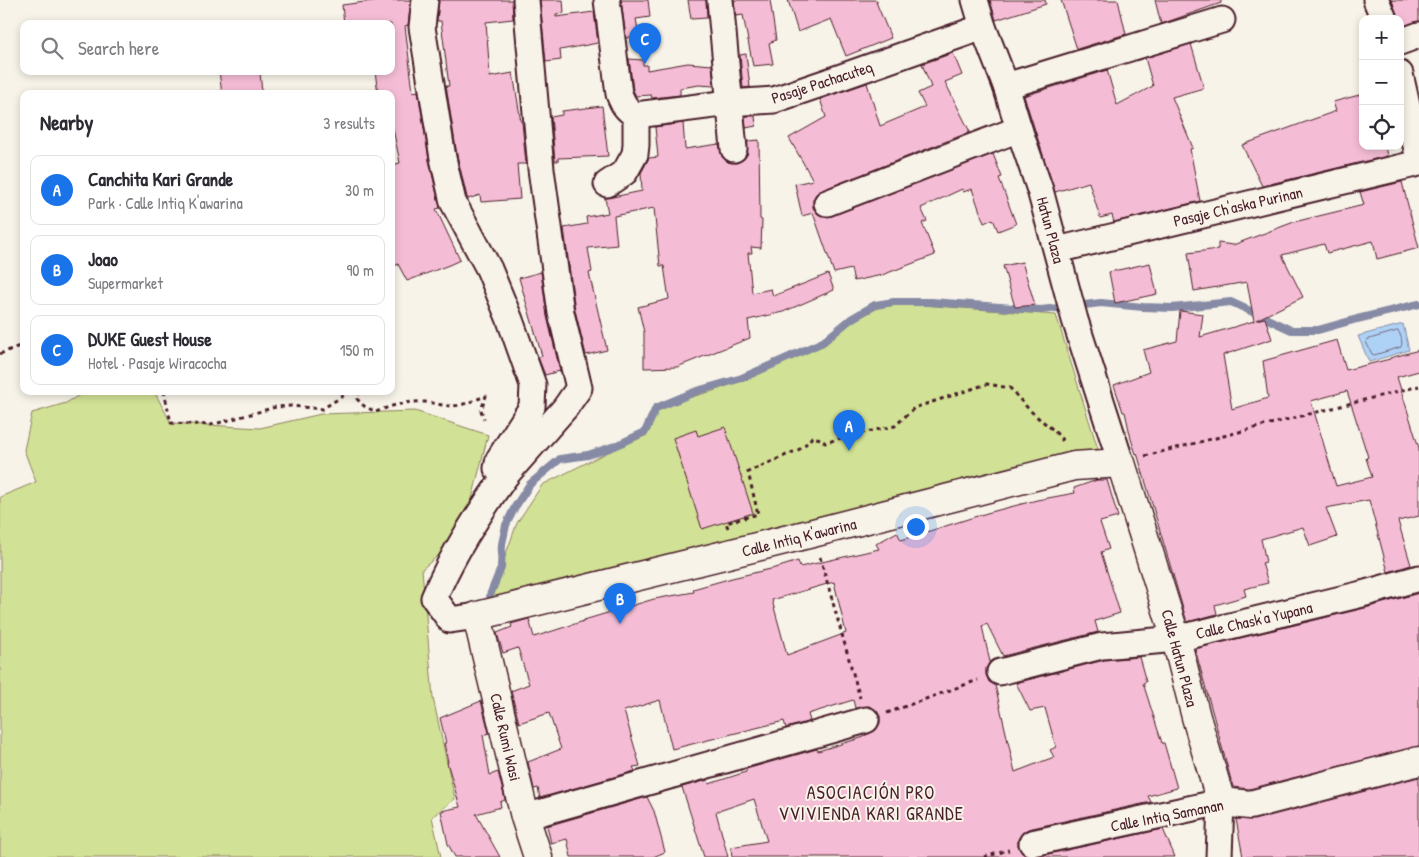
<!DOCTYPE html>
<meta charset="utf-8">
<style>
body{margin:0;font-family:"Patrick Hand",sans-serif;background:#f7f7f7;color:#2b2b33}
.controls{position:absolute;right:15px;top:15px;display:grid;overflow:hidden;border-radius:10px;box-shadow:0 2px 8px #0003}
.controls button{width:45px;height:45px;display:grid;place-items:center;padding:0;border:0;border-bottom:1px solid #e1e1e2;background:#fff;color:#2b2b33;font:25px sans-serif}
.you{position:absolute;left:915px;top:526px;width:18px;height:18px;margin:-12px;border:4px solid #fff;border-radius:50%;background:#1a73e8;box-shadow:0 0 0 8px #1a73e833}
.badge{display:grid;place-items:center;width:32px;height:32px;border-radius:50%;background:#1a73e8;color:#fff;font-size:16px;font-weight:700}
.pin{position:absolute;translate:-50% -41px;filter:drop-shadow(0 1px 2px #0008)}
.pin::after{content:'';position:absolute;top:26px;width:18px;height:15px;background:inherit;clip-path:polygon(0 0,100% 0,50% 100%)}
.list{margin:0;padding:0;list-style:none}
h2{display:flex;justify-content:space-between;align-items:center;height:65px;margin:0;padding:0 20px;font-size:21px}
h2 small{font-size:16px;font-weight:400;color:#7c7c81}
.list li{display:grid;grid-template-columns:32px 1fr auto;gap:15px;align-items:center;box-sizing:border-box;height:70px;margin:0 10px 10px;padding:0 10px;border:1px solid #e1e1e2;border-radius:10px}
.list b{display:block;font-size:19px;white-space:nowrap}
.list p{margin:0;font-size:16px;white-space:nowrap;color:#7c7c81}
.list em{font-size:16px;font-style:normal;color:#7c7c81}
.icon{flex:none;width:28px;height:28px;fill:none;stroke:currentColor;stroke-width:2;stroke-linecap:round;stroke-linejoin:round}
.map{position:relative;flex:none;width:1419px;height:857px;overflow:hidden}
.search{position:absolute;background:#fff;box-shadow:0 2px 8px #0003;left:20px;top:20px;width:375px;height:55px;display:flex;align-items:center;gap:12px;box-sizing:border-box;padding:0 18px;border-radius:10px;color:#7c7c81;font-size:19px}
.panel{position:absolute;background:#fff;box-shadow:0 2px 8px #0003;left:20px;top:90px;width:375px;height:305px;border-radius:10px}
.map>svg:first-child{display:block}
.green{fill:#d1e195;stroke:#8e8060}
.water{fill:#aed2f6;stroke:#868aa5}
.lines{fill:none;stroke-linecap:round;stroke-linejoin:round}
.shore{stroke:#72677c;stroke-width:1}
.stream{stroke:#868aa5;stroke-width:8}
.building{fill:#f5bdd5;stroke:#4a1f2b;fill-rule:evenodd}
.minor-casing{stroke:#4a1f2b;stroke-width:29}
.tertiary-casing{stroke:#4a1f2b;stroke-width:31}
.path{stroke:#4a1f2b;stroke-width:3;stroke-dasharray:4 4;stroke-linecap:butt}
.minor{stroke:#f7f3e8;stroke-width:25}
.tertiary{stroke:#f7f3e8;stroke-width:28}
.labels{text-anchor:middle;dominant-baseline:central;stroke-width:4;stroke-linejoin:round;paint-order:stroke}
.street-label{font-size:16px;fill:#4a1f2b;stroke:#f7f3e8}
.neighbourhood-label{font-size:18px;letter-spacing:1px;fill:#4a1f2b;stroke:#f7f3e8}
</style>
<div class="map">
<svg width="1419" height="857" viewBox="0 0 1419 857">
<rect width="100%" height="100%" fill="#f7f3e8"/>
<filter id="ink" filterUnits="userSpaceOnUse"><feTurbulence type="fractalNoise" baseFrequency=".02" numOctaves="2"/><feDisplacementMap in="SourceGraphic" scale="10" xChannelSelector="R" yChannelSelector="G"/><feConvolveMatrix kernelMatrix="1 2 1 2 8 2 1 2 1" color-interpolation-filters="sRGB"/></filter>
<g filter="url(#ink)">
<g class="green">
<path d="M 908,304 L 1056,315 L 1098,449 L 1018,470 L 979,476 L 489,601 L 517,523 L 542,485 L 604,454 L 647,435 L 653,413 L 684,399 L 713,391 L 738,382 L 822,343 L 849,323 L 884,305 Z"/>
<path d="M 86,391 L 154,391 L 171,423 L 260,428 L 321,414 L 415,411 L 488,435 L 463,535 L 422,569 L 433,698 L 455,799 L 432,817 L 441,857 L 0,857 L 0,497 L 36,482 L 24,450 L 32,413 L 66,403 Z"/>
</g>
<path class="water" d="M 1403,324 L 1409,350 L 1369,362 L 1358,336 Z"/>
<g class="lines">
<path class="shore" d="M 1398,331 C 1401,334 1403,343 1401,347 L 1374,355 L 1372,354 L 1366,342 L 1367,340 Z"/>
<path class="stream" d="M 490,595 L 501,568 L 502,544 L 506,525 L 515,507 L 530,484 L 560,459 L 588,455 L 615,446 L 645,432 L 656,408 L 697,391 L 742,378 L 823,342 L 851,319 L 875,305 L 894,302 L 931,302 L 1041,310 L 1101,303 L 1143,307 L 1172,308 L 1231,302 L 1291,330 L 1318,330 L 1357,319 L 1419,304"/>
</g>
<g class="building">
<path d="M 380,0 L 411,0 L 408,25 L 405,26 L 413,92 L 418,91 L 429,160 L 440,208 L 436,209 L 460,260 L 449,265 L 407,281 L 398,264 L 391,268 L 391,165 L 400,163 L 391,119 L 391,94 L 378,94 L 375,71 L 391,71 L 391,24 L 344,24 L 342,5 Z"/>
<path d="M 439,0 L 512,0 L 513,19 L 486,22 L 490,77 L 513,73 L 521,122 L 522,122 L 526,164 L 517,164 L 520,199 L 481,202 L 480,195 L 468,199 L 467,197 L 457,155 L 446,86 L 449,86 L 441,21 L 437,21 Z"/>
<path d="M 540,0 L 563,0 L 564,13 L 556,14 L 556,17 L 594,12 L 598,43 L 560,50 L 561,60 L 546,62 Z"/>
<path d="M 621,0 L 648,0 L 650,17 L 636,19 L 639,35 L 626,38 Z"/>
<path d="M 688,0 L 706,0 L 707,18 L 691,19 Z"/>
<path d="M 734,0 L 770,0 L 776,40 L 769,43 L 773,64 L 753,66 L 743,15 L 736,16 Z"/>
<path d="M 788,0 L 877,0 L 877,2 L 876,2 L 891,38 L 846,56 L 831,19 L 798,32 Z"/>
<path d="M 990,0 L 1045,0 L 1046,4 L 996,20 Z"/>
<path d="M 1061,0 L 1118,0 L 1126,34 L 1077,49 Z"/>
<path d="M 1155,0 L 1221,0 L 1221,3 L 1161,24 Z"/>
<path d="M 1392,0 L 1419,0 L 1419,21 L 1400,27 L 1400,19 L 1398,19 Z"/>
<path d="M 1191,44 L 1204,88 L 1172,97 L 1193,148 L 1190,149 L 1200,201 L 1114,222 L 1112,215 L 1100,218 L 1089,182 L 1055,192 L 1024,96 L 1107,70 L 1117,105 L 1153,86 L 1145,58 Z"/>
<path d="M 953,53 L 962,75 L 945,82 L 970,132 L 822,190 L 816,194 L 813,200 L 813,208 L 818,214 L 825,217 L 832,216 L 993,154 L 1002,177 L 999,178 L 1016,224 L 998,231 L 993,219 L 984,223 L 972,189 L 963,192 L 962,189 L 921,208 L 927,221 L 922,223 L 935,255 L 882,275 L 854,281 L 851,269 L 834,273 L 813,213 L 802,216 L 795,184 L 813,180 L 789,138 L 826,117 L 820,99 L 867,83 L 880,126 L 925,107 L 918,93 L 931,87 L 922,64 Z"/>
<path d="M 746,54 L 750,87 L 743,88 L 740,55 Z"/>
<path d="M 629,59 L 643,60 L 643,65 L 647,65 L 647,70 L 688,63 L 712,65 L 714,86 L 699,85 L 680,88 L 680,95 L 652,98 L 651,95 L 636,96 L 633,90 Z"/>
<path d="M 219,71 L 260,71 L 262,94 L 222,94 Z"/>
<path d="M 1363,94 L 1363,146 L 1385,146 L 1387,156 L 1262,186 L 1242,145 L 1336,111 L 1333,102 Z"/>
<path d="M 602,106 L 608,156 L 558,158 L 558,161 L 555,161 L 551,117 L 562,115 L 562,111 Z"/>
<path d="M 745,116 L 755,116 L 756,126 L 746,128 Z"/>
<path d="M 683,123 L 685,149 L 719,144 L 722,157 L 728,162 L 736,163 L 743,160 L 747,155 L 748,141 L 759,140 L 760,219 L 762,220 L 761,248 L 751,247 L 752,253 L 748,253 L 752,293 L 771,289 L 773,296 L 828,274 L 834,290 L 783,312 L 748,320 L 750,338 L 677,367 L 644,368 L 644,332 L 638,307 L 669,299 L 664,266 L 660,266 L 654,208 L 614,216 L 617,245 L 588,248 L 592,272 L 589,273 L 607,350 L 586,355 L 575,310 L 564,228 L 587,224 L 586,217 L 608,213 L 605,198 L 608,198 L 642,191 L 641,173 L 649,158 L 658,157 L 655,127 Z"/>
<path d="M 1402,182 L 1419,248 L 1377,259 L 1373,241 L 1327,253 L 1324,244 L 1282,255 L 1303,297 L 1256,320 L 1265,318 L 1272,339 L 1223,355 L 1232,409 L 1268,398 L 1263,361 L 1337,340 L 1346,370 L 1390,359 L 1390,358 L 1419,350 L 1419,371 L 1397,377 L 1419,448 L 1419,516 L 1398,521 L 1411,565 L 1388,572 L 1369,500 L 1326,508 L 1337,537 L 1310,546 L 1303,527 L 1261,539 L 1266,562 L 1262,563 L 1268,583 L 1244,589 L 1246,596 L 1215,605 L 1217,614 L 1187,622 L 1137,453 L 1136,454 L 1131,439 L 1125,412 L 1123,412 L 1114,385 L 1149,372 L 1143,350 L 1177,341 L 1180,311 L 1203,314 L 1200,337 L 1254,321 L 1247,282 L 1194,291 L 1188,253 L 1218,249 L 1218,243 L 1233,245 L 1294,222 L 1364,205 L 1360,192 ZM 1347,391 L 1368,457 L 1366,458 L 1372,477 L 1336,486 L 1311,401 Z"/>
<path d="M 1022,262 L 1035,305 L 1015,307 L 1003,266 Z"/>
<path d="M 1150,263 L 1157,294 L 1115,303 L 1109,272 Z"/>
<path d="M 541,272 L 547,316 L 560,371 L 545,375 L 538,357 L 542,356 L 519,278 Z"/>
<path d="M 725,427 L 753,513 L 702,529 L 673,438 L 696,430 L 698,436 Z"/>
<path d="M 1097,480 L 1107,480 L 1118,517 L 1100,522 L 1109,549 L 1101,552 L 1120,613 L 1095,621 L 1098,632 L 1003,656 L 987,624 L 982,626 L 990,662 L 986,668 L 986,675 L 989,682 L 995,685 L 1015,772 L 1054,757 L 1050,750 L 1056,747 L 1045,708 L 1030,711 L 1016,683 L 1104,660 L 1139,657 L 1146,682 L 1143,683 L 1162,743 L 1164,743 L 1177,788 L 1148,796 L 1151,802 L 1028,829 L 1022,833 L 1018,839 L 1018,846 L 1022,853 L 1027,856 L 1033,857 L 732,857 L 731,847 L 767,841 L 754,799 L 716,812 L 728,857 L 704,857 L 682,787 L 708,780 L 709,784 L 746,772 L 746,769 L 817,749 L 818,751 L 864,737 L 864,736 L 876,730 L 880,723 L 880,716 L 876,710 L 869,706 L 855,708 L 853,700 L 808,714 L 810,721 L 786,728 L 784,721 L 672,749 L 660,700 L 624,711 L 640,766 L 633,767 L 635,771 L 540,798 L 538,788 L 534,789 L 528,762 L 561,749 L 549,713 L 519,723 L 511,691 L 529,684 L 518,648 L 503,653 L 497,633 L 512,627 L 511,624 L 529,619 L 534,637 L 584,621 L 584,620 L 654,599 L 694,592 L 693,589 L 732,578 L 779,567 L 798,561 L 800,567 L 879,549 L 876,544 L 897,532 L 901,540 L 987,513 L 1037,500 L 1075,493 L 1074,488 ZM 834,582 L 846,633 L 787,655 L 772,600 Z"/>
<path d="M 1419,593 L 1419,746 L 1249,789 L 1233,787 L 1195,649 L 1365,608 Z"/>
<path d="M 481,701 L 489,733 L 483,735 L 490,775 L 498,772 L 505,800 L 500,802 L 501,807 L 476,814 L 500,857 L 455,857 L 448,844 L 441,811 L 460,807 L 447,762 L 448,762 L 444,743 L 446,743 L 440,718 Z"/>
<path d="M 1419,777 L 1419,857 L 1243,857 L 1236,819 L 1254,820 Z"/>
<path d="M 647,797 L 654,811 L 665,852 L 653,857 L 571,857 L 567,839 L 551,843 L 547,826 Z"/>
<path d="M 1163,829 L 1175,857 L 1035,857 Z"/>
</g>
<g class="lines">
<defs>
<g id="minor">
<path d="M 425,0 L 422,27 L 443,158 L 453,202 L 489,269 L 510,320 L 533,385 L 532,407 L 499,459 L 497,468 L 506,475 L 565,408 L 579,388 L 561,313 L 541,169 L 526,0"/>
<path d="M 607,0 L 619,94 C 623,104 626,110 636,115 L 729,103 L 774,100 L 827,82 L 983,27"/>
<path d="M 720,0 L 734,149"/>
<path d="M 975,0 L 983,27 L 1006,86 L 1019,129 L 1040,190 L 1075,320 L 1121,463"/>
<path d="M 1376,0 L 1384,19"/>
<path d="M 1400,42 L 1419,35"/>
<path d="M 1400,74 L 1419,159"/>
<path d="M 1006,86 L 1222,20"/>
<path d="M 607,184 L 625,172 L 635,154 L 636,145 L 636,115"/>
<path d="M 827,203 L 1019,129"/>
<path d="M 1057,250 L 1419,163"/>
<path d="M 477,616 L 450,620 L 434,598 C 452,554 479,513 506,475"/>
<path d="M 1000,672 L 1102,646 L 1176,639 L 1362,594 L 1419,578"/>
<path d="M 525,817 L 866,720"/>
<path d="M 1032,843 L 1221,802 L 1219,857"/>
</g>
<path id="tertiary" d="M 538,857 L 525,817 L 477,616 L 813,533 L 1074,466 L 1121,463 L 1176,639 L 1196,717 L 1221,802 L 1250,805 L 1419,761"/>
</defs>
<use href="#minor" class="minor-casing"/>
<use href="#tertiary" class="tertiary-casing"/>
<g class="path">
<path d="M 0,354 L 24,344"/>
<path d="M 164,391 L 171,423 L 211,425 L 276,407 L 291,406 L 322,409 L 351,391"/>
<path d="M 360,391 L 357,399 L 364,406 L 376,412 C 392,405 408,401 425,402 C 437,403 447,408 460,405 C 469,403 477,399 486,396 L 481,410 L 484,419"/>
<path d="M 1145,456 L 1419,386"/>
<path d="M 728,528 L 726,523 L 758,514 L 748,472 L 800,449 L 809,441 L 812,437 L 821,439 L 825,443 L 847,436 L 895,426 L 914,408 L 987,384 L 1010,388 C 1018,397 1026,407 1035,415 C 1046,425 1055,429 1064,443"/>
<path d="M 820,557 L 860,698"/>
<path d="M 887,713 L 978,680"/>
<path d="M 984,857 L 1009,850"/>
</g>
<use href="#minor" class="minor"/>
<use href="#tertiary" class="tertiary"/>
</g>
</g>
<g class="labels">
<g class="street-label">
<text transform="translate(822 82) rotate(-18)">Pasaje Pachacuteq</text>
<text transform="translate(1238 206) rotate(-13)">Pasaje Ch'aska Purinan</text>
<text transform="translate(1051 230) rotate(75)">Hatun Plaza</text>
<text transform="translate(799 537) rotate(-14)">Calle Intiq K'awarina</text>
<text transform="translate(1254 620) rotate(-13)">Calle Chask'a Yupana</text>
<text transform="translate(1180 658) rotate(75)">Calle Hatun Plaza</text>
<text transform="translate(506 737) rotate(77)">Calle Rumi Wasi</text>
<text transform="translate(1167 815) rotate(-11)">Calle Intiq Samanan</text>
</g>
<g class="neighbourhood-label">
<text x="871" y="792">ASOCIACIÓN PRO<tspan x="871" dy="21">VVIVIENDA KARI GRANDE</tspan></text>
</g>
</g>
</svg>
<div class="controls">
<button>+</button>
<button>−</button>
<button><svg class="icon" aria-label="locate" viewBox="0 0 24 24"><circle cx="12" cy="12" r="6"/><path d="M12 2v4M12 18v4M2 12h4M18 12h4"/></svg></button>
</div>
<div class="you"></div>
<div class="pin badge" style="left:849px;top:451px">A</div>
<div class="pin badge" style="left:620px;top:624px">B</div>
<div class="pin badge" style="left:645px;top:64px">C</div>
<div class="search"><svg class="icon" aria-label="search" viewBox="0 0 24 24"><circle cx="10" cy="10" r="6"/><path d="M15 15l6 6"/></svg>Search here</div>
<section class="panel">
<h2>Nearby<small>3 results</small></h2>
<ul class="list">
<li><span class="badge">A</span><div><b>Canchita Kari Grande</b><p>Park · Calle Intiq K'awarina</p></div><em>30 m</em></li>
<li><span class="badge">B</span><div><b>Joao</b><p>Supermarket</p></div><em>90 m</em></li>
<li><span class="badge">C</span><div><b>DUKE Guest House</b><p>Hotel · Pasaje Wiracocha</p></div><em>150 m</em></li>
</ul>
</section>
</div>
